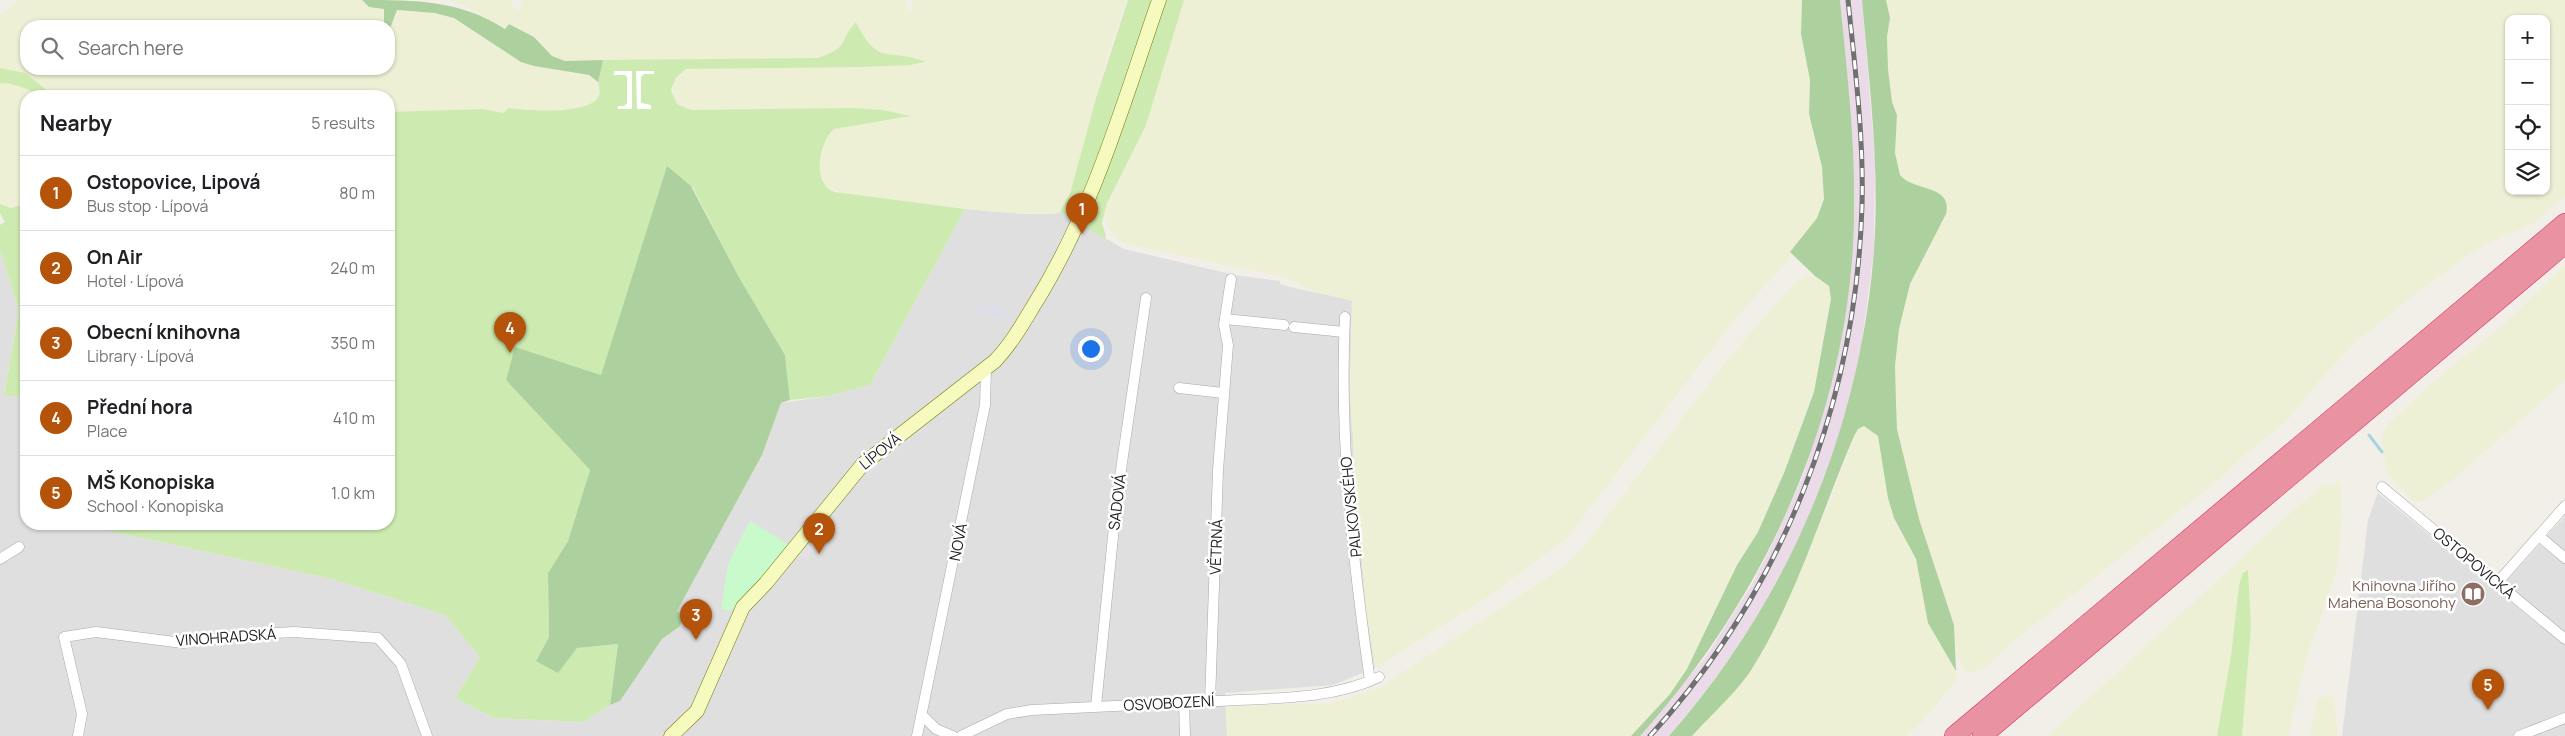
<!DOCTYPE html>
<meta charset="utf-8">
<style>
body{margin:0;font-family:Manrope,sans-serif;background:#f2f2f2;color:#202124}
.controls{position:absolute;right:15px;top:15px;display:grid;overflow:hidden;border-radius:10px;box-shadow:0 1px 4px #0004}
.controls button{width:45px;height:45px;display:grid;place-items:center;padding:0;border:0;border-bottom:1px solid #e0e0e0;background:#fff;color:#202124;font:25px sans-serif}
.you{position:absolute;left:1090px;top:348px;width:18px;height:18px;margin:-12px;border:4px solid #fff;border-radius:50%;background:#1a73e8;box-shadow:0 0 0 8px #1a73e833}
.badge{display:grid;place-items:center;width:32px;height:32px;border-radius:50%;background:#b45309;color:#fff;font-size:16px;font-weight:700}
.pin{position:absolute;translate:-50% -41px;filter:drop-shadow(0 1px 2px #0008)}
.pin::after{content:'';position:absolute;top:26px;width:18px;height:15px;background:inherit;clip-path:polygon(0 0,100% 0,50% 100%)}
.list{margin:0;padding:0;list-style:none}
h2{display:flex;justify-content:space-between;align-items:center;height:65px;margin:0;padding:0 20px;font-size:21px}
h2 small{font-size:16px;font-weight:400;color:#757577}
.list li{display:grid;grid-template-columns:32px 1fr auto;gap:15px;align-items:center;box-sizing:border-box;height:75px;padding:0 20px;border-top:1px solid #e0e0e0}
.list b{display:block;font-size:19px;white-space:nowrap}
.list p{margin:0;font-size:16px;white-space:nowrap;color:#757577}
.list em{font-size:16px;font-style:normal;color:#757577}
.icon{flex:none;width:28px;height:28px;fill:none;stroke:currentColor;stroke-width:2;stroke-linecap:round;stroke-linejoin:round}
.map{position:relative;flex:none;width:2565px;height:736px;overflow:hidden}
.search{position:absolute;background:#fff;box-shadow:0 1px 4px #0004;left:20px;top:20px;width:375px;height:55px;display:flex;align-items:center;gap:12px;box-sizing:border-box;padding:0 18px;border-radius:20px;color:#757577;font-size:19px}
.panel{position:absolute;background:#fff;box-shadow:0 1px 4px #0004;left:20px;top:90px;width:375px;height:440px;border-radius:20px}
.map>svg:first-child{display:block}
.residential{fill:#e0dfdf}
.industrial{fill:#ebdbe8}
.farmland{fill:#eef0d5;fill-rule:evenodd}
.grass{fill:#cdebb0}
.forest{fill:#add19e}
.park{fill:#c8facc}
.parking{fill:#e2e2e2}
.plaza{fill:#dddde8}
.pier{fill:#fff}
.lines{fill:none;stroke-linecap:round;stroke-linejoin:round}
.stream{stroke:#aad3df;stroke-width:3}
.street-casing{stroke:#a9a9a9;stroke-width:11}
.secondary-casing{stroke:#707d05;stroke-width:15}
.highway-casing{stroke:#dc2a67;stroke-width:20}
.street{stroke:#fff;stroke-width:10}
.secondary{stroke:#f7fabf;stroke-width:14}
.highway{stroke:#e892a2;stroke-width:19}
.rail-casing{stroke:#707070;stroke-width:5}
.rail{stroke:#fff;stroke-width:3;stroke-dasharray:9;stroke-linecap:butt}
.labels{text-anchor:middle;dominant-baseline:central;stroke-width:5;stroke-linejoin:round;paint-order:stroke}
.street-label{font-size:15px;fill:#222;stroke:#fff}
.education-label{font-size:15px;fill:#785e54;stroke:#fff;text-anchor:end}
</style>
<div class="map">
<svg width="2565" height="736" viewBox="0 0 2565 736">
<rect width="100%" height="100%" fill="#f2efe9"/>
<g class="residential">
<path d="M 965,209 L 1023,214 L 1053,214 L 1060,212 L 1124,249 L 1235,275 L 1280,281 L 1280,284 L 1294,288 L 1352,300 L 1350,394 L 1362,555 L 1375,668 L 1333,685 L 1225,693 L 1227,736 L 0,736 L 0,250 L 19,310 L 4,394 L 26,397 L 26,524 L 77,524 L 332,579 L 445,615 L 480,657 L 455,698 L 494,718 L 583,722 L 610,705 L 620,701 L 662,639 L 679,627 L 677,611 L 762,455 L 781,403 L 829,396 L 870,385 Z"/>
<path d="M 2378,493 L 2498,591 L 2565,516 L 2565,736 L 2342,736 L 2368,520 Z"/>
</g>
<path class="industrial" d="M 1840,0 L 1862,0 L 1875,160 L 1874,249 L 1862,342 L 1851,395 L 1837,442 L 1806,524 L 1769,596 L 1745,637 L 1702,696 L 1669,736 L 1640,736 L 1707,655 L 1751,586 L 1770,549 L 1803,476 L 1830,390 L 1848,295 L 1855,204 L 1850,104 Z"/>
<g class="farmland">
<path d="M 19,0 L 362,0 L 369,7 L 384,9 L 384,26 L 26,26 L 26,69 L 389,69 L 389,31 L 397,10 L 435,13 L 454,18 L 530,65 L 594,77 L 600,90 L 592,104 L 581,108 L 503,113 L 483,109 L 389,112 L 389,96 L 54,96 L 25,73 L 0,68 L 0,15 Z"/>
<path d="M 446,0 L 511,0 L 513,7 L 522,12 L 520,0 L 906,0 L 907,11 L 913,10 L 912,0 L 1127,0 L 1108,54 L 1070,194 L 1063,209 L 1053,214 L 994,212 L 840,193 L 824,185 L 820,177 L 819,166 L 826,140 L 834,129 L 848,125 L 902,119 L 911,115 L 883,110 L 853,108 L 691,110 L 677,104 L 673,98 L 673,83 L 686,69 L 861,67 L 928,64 L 917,58 L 889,56 L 876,51 L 863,38 L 856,22 L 844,44 L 837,50 L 818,58 L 565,61 L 552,56 L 534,37 L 513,25 L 509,24 L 505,29 L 463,5 Z"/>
<path d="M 1184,0 L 1802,0 L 1801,34 L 1810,80 L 1809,114 L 1822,167 L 1824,190 L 1822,209 L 1817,218 L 1791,252 L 1789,260 L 1735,319 L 1567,538 L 1488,597 L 1375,668 L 1366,611 L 1356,494 L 1350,394 L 1352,301 L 1313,291 L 1292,280 L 1279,276 L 1126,244 L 1117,239 L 1110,231 L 1106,222 L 1105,212 L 1107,203 L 1146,125 Z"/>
<path d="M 1886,0 L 2565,0 L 2565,197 L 2534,223 L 2491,242 L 2468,255 L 2418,292 L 2358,340 L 2318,382 L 2288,420 L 2241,458 L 2220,479 L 2009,645 L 1989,664 L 1981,670 L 1967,673 L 1956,654 L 1954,625 L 1919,519 L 1897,429 L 1895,366 L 1899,329 L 1910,284 L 1946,214 L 1948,205 L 1933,190 L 1918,187 L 1903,180 L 1898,170 L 1895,153 L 1897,115 L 1892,102 L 1888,69 L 1887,37 L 1890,18 ZM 2509,19 L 2546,19 L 2546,191 L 2509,191 Z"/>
<path d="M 0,83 L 23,86 L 42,96 L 26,96 L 26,204 L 11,208 L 0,204 Z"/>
<path d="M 2565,265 L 2565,381 L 2449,483 L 2423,501 L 2414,502 L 2387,474 L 2382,443 L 2383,433 L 2388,424 L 2434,381 L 2504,324 Z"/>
<path d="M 1808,276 L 1815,276 L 1829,286 L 1831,299 L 1814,392 L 1784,473 L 1758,532 L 1737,565 L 1687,669 L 1670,694 L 1631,736 L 1227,736 L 1226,706 L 1332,703 L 1379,688 L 1566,565 L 1584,546 L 1723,365 L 1795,282 Z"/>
<path d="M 1864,426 L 1878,436 L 1894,518 L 1916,559 L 1928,623 L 1954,667 L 1957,676 L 1955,682 L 1922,722 L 1906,736 L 1692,736 L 1753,668 L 1792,590 L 1831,498 L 1854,436 L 1858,429 Z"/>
<path d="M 2340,481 L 2342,514 L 2337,569 L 2306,660 L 2288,736 L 2242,736 L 2251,626 L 2248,576 L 2241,576 L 2231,656 L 2217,736 L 2048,736 L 2297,507 L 2324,484 L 2335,486 L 2335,482 Z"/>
<path d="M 2333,695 L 2338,736 L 2310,736 L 2318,698 Z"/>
</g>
<g class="grass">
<path d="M 1128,0 L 1184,0 L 1146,125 L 1107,203 L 1102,223 L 1106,236 L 1105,239 L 1060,212 L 1070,194 L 1096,98 Z"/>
<path d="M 856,22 C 878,68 889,47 926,62 L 910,65 L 862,67 L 686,69 L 676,78 L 671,90 L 677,104 L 691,110 L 853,108 L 883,110 L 911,116 L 834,129 C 819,142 811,185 835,192 L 965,209 L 870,385 L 829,396 L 790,400 L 785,355 L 740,279 L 693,188 L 667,167 L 601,375 L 515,348 L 506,380 L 590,470 L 568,541 L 548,573 L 549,637 L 536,661 L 577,648 L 618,644 L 610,705 L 583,722 L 494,718 L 455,698 L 480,657 L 445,615 L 332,579 L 77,524 L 389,524 L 389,112 L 483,109 L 503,113 L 509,108 C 527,111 588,115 598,97 C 601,92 599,88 598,82 C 598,75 601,66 603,60 L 818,58 C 852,46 837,42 856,22 Z"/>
<path d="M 0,68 L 25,73 L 54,96 C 34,96 22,83 0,83 Z"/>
<path d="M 0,204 L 11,208 L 26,204 L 26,397 L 4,395 L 19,310 L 0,250 L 0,225 L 5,222 L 0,213 Z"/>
<path d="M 2248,570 L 2251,626 L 2242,736 L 2217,736 L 2231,656 L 2239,585 L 2243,573 Z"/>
</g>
<g class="forest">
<path d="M 362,0 C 416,0 460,0 505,29 L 509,24 L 534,37 L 552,56 L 565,61 L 603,60 L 598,82 L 589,75 L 534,66 L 521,62 L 454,18 L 435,13 L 397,10 L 389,31 L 389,26 L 384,26 L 384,9 L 369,7 Z"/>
<path d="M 1802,0 L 1840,0 C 1848,82 1858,164 1853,246 C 1842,429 1762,600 1640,736 L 1631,736 L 1670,694 L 1687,669 L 1737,565 L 1758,532 L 1784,473 L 1814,392 L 1831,299 L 1829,286 L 1815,276 L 1790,252 L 1817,218 L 1824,199 L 1822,167 L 1809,114 L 1810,80 L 1801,34 Z"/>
<path d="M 1862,0 L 1886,0 L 1890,18 L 1887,37 L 1888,69 L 1892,102 L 1897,115 L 1895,153 L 1900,175 C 1914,192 1953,184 1946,214 L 1910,284 L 1899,329 L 1895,366 L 1896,403 L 1897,429 L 1919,519 L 1954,625 L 1956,671 L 1928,623 L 1916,559 L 1894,518 L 1888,498 L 1878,436 L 1864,426 L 1858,429 L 1854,436 C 1821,513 1797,596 1753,667 C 1740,689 1710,716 1692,736 L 1669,736 C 1788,601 1861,429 1874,249 C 1880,166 1869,82 1862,0 Z"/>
<path d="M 667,166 L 691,186 L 740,279 L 785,355 L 790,400 L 781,403 L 762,455 L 677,611 L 684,618 L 679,627 L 662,639 L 620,701 L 610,705 L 618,644 L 577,648 L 558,673 L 536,661 L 549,637 L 548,573 L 568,541 L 590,470 L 506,380 L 515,347 L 601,375 Z"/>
</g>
<path class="park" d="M 750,521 L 791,546 L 730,611 L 721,609 L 728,564 Z"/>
<g class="parking">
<path d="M 960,387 L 966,394 L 870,472 L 863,464 Z"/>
<path d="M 802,538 L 812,546 L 813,552 L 809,552 L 809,559 L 789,559 Z"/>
</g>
<path class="plaza" d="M 996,304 L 1007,312 L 1002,320 L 991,313 L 977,313 L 977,307 Z"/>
<g class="pier">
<path d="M 632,71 L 632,109 L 618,109 L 618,106 L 624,106 L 627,103 L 627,77 L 625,75 L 614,75 L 614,71 Z"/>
<path d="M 636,71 L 654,71 L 654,74 L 644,74 L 641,77 L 641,103 L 651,105 L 651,109 L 637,109 Z"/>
</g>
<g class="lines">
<path class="stream" d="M 2369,435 L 2382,452"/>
<defs>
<g id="street">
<path d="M 1345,317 C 1339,439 1353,561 1370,681"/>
<path d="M 1225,319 L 1284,325"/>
<path d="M 1294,327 L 1344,332"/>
<path d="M 1179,388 L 1223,393"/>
<path d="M 2382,487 L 2565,639"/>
<path d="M 2539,536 L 2565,558"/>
<path d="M 0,559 L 19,547"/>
<path d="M 2498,582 L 2565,506"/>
<path d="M 1210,701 L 1218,470 L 1228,345 L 1224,325 L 1231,279"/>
<path d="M 1184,703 L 1185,736"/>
<path d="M 1096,706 L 1117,497 L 1146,298"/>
<path d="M 922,715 L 936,729 L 953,736"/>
<path d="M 78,736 L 82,714 L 64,637 L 96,632 L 183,643 L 241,635 L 294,632 L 378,638 L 401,664 L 427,736"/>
<path d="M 917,736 L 985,405 L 986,368"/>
<path d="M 961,736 L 1007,714 L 1032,710 C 1094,707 1156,704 1218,701 C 1271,698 1331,700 1379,677"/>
<path d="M 2519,736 L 2565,718"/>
</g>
<path id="secondary" d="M 671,736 L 697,711 L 743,607 L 766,583 L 863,464 L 995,361 C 1011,344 1022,325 1034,305 C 1093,211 1123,104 1159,0"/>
<g id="highway">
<path d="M 1954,736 L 2565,223"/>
<path d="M 1982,736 L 2565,244"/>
</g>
</defs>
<use href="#street" class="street-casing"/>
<use href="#secondary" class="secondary-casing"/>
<use href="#highway" class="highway-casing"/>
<use href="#street" class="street"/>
<use href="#secondary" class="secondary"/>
<use href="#highway" class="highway"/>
<defs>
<path id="rail" d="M 1650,736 C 1783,590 1856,403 1862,206 C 1864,138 1855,68 1848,0"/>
</defs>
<use href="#rail" class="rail-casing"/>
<use href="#rail" class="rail"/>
</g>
<defs>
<symbol id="library-disc" viewBox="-11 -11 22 22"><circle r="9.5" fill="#8d6e63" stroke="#fff"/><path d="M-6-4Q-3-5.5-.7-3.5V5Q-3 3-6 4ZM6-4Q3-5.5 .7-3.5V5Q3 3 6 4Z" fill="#fff"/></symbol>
</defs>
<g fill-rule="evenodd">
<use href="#library-disc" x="2459" y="580" width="28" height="28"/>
</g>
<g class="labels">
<g class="street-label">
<text transform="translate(880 451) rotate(-39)">LÍPOVÁ</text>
<text transform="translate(1117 502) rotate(-83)">SADOVÁ</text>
<text transform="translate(1351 507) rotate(-96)">PALKOVSKÉHO</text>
<text transform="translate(958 542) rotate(-79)">NOVÁ</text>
<text transform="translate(1216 547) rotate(-88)">VĚTRNÁ</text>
<text transform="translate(2474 563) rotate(40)">OSTOPOVICKÁ</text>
<text transform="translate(226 637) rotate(-4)">VINOHRADSKÁ</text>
<text transform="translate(1169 703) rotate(-3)">OSVOBOZENÍ</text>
</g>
<g class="education-label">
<text x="2456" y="585">Knihovna Jiřího<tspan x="2456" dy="17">Mahena Bosonohy</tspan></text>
</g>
</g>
</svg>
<div class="controls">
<button>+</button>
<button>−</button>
<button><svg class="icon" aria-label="locate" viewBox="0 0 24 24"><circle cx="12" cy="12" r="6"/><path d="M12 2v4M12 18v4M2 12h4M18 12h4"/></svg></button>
<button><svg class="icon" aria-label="layers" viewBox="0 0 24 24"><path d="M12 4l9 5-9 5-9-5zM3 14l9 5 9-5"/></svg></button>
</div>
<div class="you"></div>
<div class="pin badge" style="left:1082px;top:234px">1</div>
<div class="pin badge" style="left:819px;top:554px">2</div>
<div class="pin badge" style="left:696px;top:640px">3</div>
<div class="pin badge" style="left:510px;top:353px">4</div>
<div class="pin badge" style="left:2488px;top:710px">5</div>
<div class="search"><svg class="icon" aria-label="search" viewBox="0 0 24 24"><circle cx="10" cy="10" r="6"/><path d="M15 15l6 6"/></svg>Search here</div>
<section class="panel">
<h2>Nearby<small>5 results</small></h2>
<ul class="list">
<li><span class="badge">1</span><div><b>Ostopovice, Lipová</b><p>Bus stop · Lípová</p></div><em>80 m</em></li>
<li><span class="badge">2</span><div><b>On Air</b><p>Hotel · Lípová</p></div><em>240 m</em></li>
<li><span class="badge">3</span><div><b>Obecní knihovna</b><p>Library · Lípová</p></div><em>350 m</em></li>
<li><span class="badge">4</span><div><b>Přední hora</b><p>Place</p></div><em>410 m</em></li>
<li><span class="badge">5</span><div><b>MŠ Konopiska</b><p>School · Konopiska</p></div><em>1.0 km</em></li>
</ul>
</section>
</div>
